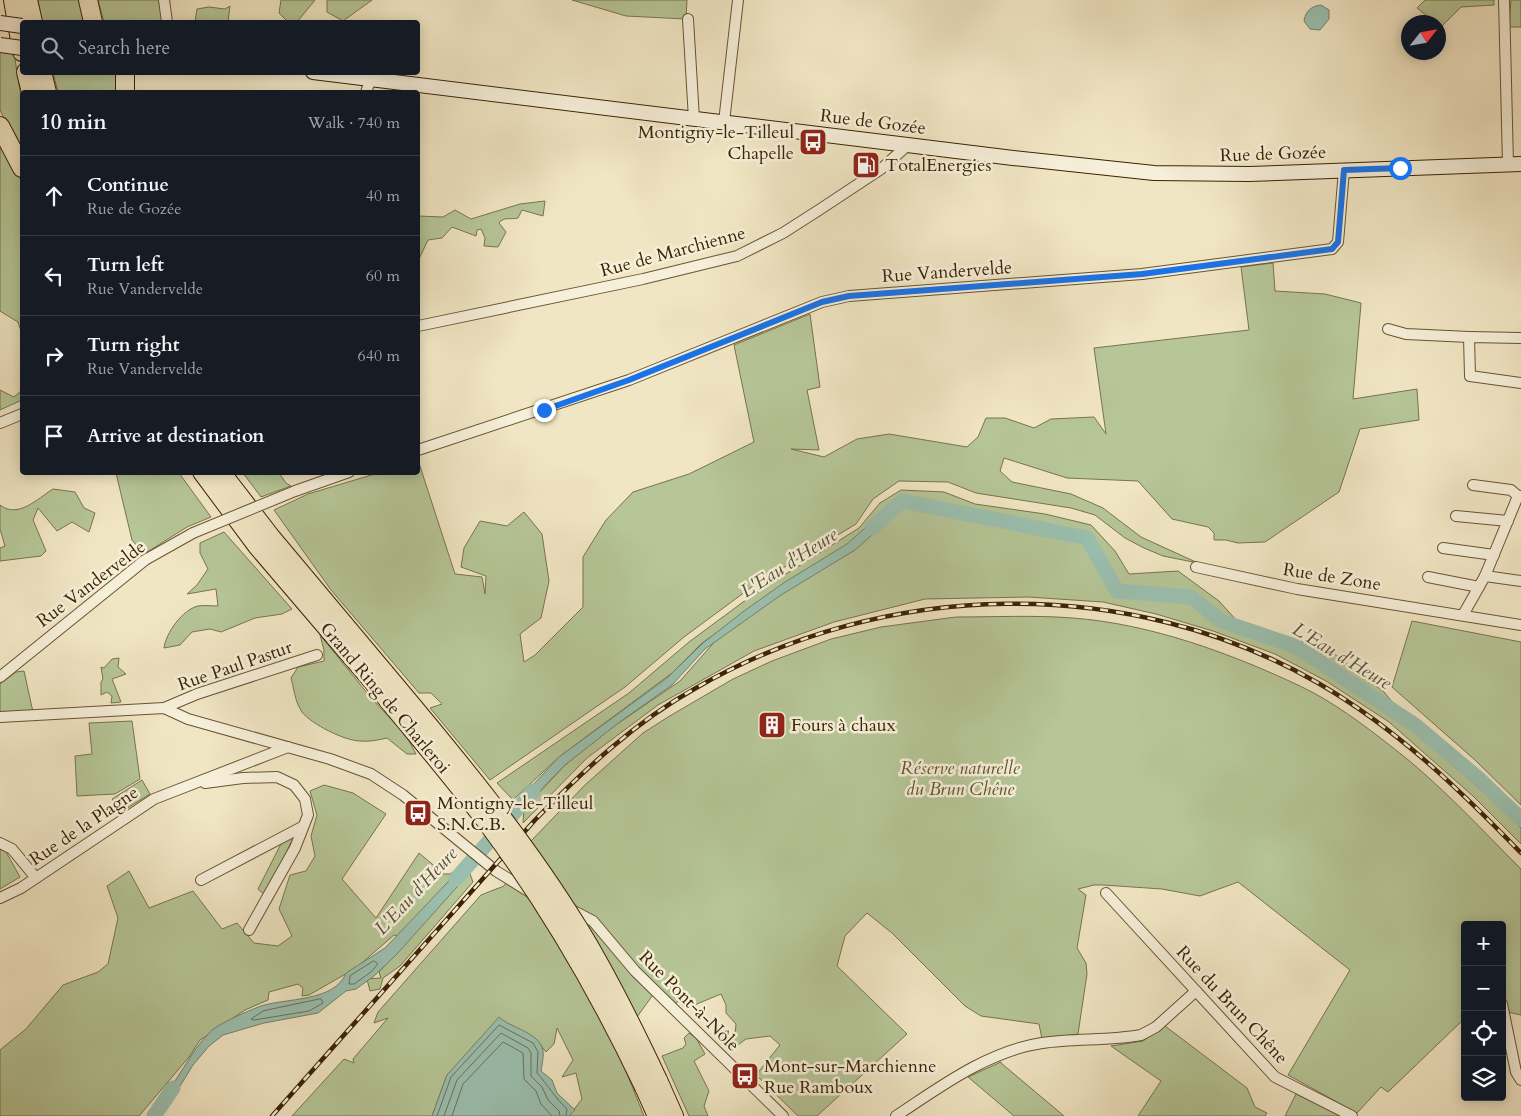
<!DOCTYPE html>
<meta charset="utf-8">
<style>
body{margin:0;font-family:Cardo,serif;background:#242831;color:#f1f3f6}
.controls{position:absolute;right:15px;bottom:15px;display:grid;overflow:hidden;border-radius:5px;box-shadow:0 2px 12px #0003}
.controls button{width:45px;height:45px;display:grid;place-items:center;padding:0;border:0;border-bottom:1px solid #363941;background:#171b24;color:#f1f3f6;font:25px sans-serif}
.compass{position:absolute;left:1401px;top:15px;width:45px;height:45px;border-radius:50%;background:#171b24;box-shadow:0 2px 12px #0003;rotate:59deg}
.stop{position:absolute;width:15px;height:15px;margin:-11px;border:4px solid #1a73e8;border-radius:50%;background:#fff}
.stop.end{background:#1a73e8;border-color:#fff;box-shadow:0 1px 5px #0008}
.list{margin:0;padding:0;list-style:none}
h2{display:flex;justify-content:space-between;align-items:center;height:65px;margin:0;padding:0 20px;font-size:21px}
h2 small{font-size:16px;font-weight:400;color:#9ea1a6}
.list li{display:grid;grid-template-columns:32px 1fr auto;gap:15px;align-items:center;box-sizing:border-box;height:80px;padding:0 20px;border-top:1px solid #363941}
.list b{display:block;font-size:19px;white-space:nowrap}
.list p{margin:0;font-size:16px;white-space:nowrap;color:#9ea1a6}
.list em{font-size:16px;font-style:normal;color:#9ea1a6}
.icon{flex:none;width:28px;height:28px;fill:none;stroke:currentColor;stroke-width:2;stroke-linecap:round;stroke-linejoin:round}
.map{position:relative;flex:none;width:1521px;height:1116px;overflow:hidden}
.search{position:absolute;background:#171b24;box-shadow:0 2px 12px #0003;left:20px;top:20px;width:400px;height:55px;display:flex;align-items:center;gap:12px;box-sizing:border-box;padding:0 18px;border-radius:5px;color:#9ea1a6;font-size:19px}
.panel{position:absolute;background:#171b24;box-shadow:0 2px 12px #0003;left:20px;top:90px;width:400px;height:385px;border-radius:5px}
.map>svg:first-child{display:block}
.green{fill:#b6c697;stroke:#78744c}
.water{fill:#9bc0b0;stroke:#75816a}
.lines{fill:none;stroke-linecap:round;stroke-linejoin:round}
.shore{stroke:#6b7259;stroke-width:1}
.river{stroke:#9bc0b0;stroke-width:15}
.minor-casing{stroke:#685432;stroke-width:12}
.secondary-casing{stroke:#3b2302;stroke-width:16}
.motorway-casing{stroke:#3b2302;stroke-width:20}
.minor{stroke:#f6efd9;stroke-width:10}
.secondary{stroke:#f6efd9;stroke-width:14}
.motorway{stroke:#f1e6c4;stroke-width:18}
.rail-casing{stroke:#3b2302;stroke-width:4.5}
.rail{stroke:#f6efd9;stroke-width:2.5;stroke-dasharray:8;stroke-linecap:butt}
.minor-bridge-casing{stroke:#685432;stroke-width:12;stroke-linecap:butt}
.secondary-bridge-casing{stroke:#3b2302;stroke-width:16;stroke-linecap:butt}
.motorway-bridge-casing{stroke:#3b2302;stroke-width:20;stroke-linecap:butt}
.minor-bridge{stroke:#f6efd9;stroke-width:10}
.secondary-bridge{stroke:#f6efd9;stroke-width:14}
.motorway-bridge{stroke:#f1e6c4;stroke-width:18}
.route{stroke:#1a73e8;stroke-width:6}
.labels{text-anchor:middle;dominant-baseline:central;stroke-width:5;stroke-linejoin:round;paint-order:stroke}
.street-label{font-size:18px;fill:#3b2302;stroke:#f6efd9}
.poi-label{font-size:18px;fill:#3b2302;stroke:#f6efd9;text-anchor:start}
.park-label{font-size:18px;font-style:italic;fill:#60542f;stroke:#f6efd9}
.water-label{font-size:19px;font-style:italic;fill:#585236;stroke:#f6efd9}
</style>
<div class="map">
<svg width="1521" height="1116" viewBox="0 0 1521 1116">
<rect width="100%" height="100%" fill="#f1e6c4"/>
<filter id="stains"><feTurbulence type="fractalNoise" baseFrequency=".004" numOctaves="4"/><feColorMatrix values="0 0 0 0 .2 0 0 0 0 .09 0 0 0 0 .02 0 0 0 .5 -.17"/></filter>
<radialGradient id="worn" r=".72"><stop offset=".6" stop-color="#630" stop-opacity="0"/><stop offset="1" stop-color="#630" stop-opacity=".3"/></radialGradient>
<g class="green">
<path d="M 38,0 L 84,0 L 89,22 L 42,22 Z"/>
<path d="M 98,0 L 160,0 L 163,22 L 104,22 Z"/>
<path d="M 281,0 L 315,0 L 297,22 L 288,22 L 279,13 Z"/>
<path d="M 327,0 L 372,0 L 343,21 L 327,12 Z"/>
<path d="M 572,0 L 687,0 L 686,19 L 626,16 Z"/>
<path d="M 1425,0 L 1494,0 L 1494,5 L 1461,7 L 1440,28 L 1438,22 L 1434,22 L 1417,8 Z"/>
<path d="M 1511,0 L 1521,0 L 1521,27 L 1509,27 Z"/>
<path d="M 230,6 L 228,22 L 195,22 L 197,9 L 209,7 L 225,9 Z"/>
<path d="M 0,52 L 14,53 L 22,103 L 22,154 L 0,110 Z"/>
<path d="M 53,73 L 118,73 L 119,92 L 58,92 Z"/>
<path d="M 0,140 L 22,182 L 22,334 L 18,322 L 0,311 Z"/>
<path d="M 545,201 L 543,216 L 522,210 L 518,218 C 511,220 504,216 499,223 L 506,232 L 498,247 L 484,246 L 485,238 L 481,229 L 477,230 L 476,236 L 452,227 L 442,238 L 428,240 L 419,259 L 418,258 L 418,216 L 443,217 L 455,210 L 471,219 L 520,204 Z"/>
<path d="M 1273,263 L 1275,291 L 1325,294 L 1361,303 L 1353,399 L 1417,389 L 1419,420 L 1360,429 L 1339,492 L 1265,542 L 1238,543 L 1226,540 L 1214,540 L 1214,533 L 1208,527 L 1172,519 L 1138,481 L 1067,478 L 1004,458 L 1000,471 L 1012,482 L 1071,494 L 1103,508 L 1141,537 L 1198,563 L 1163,556 L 1144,548 L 1125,538 L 1095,515 L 1071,508 L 976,493 L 948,482 L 899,481 L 873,499 L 856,524 L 753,586 L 684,637 L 625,687 L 490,780 L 430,708 L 442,704 L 431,693 L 419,693 L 331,590 L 274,510 L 308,494 L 378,473 L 418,472 L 418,460 L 455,574 L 482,577 L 485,594 L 486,576 L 461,567 L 464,548 L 480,521 L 507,526 L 524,512 L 542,534 L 549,581 L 541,618 L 520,634 L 524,662 L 535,655 L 583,607 L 583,557 L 606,520 L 633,492 L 689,474 L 754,442 L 734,345 L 810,314 L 820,387 L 807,390 L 819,450 L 791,449 L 824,457 L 857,439 L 889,434 L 967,447 L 978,437 L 986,418 L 1005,418 L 1034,428 L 1051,419 L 1094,417 L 1106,434 L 1094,348 L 1249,330 L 1241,267 Z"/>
<path d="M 0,390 L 14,397 L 22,390 L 22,400 L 0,410 Z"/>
<path d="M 116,473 L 179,473 L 211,517 L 187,527 L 144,554 L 132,540 Z"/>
<path d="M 243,473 L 279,473 L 286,483 L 291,486 L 261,497 Z"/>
<path d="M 53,489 L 75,492 L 84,508 L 95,513 L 89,532 L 72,522 L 57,531 L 38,508 L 33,520 L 46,551 L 41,556 L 0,561 L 0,548 L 5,546 L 0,529 L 0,505 C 18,519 37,499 53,489 Z"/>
<path d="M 901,490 L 944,492 L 975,504 L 1045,514 L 1091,525 L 1115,551 L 1129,574 L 1178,571 L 1219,601 L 1238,622 L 1329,650 L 1384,692 L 1420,736 L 1507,813 L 1521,828 L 1521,844 L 1473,796 L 1389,722 L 1326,681 L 1275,654 L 1213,631 L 1156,614 L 1103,602 L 1028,597 L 925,599 L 834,622 L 754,651 L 658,705 L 587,758 L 523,823 L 524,809 L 565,765 L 607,731 L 680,681 L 733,621 L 702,643 L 672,673 L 559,757 L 513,800 L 497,783 L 629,693 L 689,642 L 754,594 L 859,528 L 880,503 Z"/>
<path d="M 224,532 L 292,609 L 282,614 L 255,618 L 221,632 L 210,629 L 192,632 L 180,645 L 164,648 C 166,633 182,610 198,606 C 204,605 212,606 218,606 L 216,589 L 187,594 L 197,585 L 208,569 L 200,553 L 200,543 Z"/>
<path d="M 956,617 C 995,617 1034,615 1073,618 C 1151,624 1230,653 1300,686 C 1332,701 1364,725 1392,747 C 1439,783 1479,827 1521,869 L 1521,1015 L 1503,1011 L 1502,1014 L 1502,925 L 1465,925 L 1465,1018 L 1388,1092 L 1381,1087 L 1357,1113 L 1288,1075 L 1350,970 L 1238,882 L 1200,896 L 1162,889 L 1103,885 L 1094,885 L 1078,889 L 1086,895 L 1077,948 L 1086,963 L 1087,974 L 1078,1034 L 1042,1039 L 1039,1024 L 981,1016 L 965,1006 L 892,933 L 867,913 L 845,936 L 837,966 L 907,1034 L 817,1116 L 798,1116 L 756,1075 L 780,1045 L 770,1036 L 746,1039 L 731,1050 L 727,1048 L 735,1034 L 736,1024 L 726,1013 L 726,1005 L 721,994 L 692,1006 L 683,1006 L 679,1001 L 670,1006 L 655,992 L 616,1046 L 644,1116 L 569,1116 L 582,1099 L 576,1073 L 562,1077 L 573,1060 L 557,1028 L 554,1044 L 546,1052 L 536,1039 L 504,1022 L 447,1075 L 432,1116 L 292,1116 L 344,1059 L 354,1063 L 353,1059 L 388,1018 L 374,1023 L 378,1012 L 481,895 L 504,886 L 530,842 L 585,785 L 643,733 L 668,717 L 733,679 L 772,661 L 831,639 L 881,627 Z"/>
<path d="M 1412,621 L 1521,642 L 1521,805 L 1475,760 L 1392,687 Z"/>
<path d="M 320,635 L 372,699 L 406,735 L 416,754 L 407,754 L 387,738 C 378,740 369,742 360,741 C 345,741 311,724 302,712 C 295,702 294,689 291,678 L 298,667 L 324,661 L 324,650 Z"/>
<path d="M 119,658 L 118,667 L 126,674 L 112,679 L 121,702 L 111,703 L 112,696 L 107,692 L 101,695 L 101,682 L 103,679 L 101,667 L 104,668 L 112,659 Z"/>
<path d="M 24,671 L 33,712 L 0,714 L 0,684 L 16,672 Z"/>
<path d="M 132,721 L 140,779 L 115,794 L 77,796 L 75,756 L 92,754 L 89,723 Z"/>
<path d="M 142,780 L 150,794 L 121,812 L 112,799 Z"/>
<path d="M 324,785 L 353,793 L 386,814 L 342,879 L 376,918 L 419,853 L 444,874 L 450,874 L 466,863 L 473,882 L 400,966 L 383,978 L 380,989 L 370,991 L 367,979 L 381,978 L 379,972 L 409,938 L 394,935 L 356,968 L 309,995 L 302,996 L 303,988 L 298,984 L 269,992 L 268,1000 L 245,1010 L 200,1040 L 189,1057 L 139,1116 L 0,1116 L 0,1050 L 26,1029 L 63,985 L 98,972 L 108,964 L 118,918 L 107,886 L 129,871 L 149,908 L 193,891 L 222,929 L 237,923 L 254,943 L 278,946 L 292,936 L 279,909 L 290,875 L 306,871 L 315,856 L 311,836 L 317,815 L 310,791 Z"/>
<path d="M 293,838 L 266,896 L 258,889 L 283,840 Z"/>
<path d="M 0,849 L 5,850 L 20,877 L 0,889 Z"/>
<path d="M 1165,1026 L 1247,1088 L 1255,1107 L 1267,1113 L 1265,1116 L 1138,1116 L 1161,1081 L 1111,1046 L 1143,1041 Z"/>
<path d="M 689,1033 L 696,1038 L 705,1054 L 694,1061 L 709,1091 L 704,1106 L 708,1116 L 689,1116 L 662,1056 L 683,1048 L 686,1044 L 684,1038 Z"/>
<path d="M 1001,1062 L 1001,1063 L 1064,1116 L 1014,1116 L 968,1077 Z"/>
<path d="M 1296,1094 L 1342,1116 L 1285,1116 Z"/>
</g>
<g class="water">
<path d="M 1321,5 L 1329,10 L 1329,19 L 1320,30 L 1310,29 L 1304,21 C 1305,12 1311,6 1321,5 Z"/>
<path d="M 883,512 L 890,519 L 855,550 L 781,595 L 705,649 L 672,685 L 621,721 L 565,765 L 524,807 L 517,802 L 559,757 L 667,678 L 703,643 L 744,611 L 785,582 L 847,544 Z"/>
<path d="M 467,862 L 474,868 L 397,954 L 374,976 L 356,989 L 346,991 L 318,1013 L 264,1023 L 223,1035 L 209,1046 L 193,1065 L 169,1104 L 164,1108 L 158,1103 C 178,1082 189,1053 210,1032 C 219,1023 248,1011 261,1006 C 285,998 335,1002 346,973 L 385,948 Z"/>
<path d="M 499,1017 C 510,1028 539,1032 543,1050 C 544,1056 542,1065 541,1071 L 552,1080 L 557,1093 L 575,1110 L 569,1116 L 432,1116 L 447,1075 Z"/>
</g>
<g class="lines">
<g class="shore">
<path d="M 374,961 L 378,964 L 371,972 L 354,984 L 349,984 L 350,976 Z"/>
<path d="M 321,999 L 323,1003 L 309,1011 L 254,1020 L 251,1019 L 263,1011 Z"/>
<path d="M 437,1116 L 451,1077 L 499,1025 L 533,1043 L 538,1052 L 537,1073 C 548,1085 555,1098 567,1109 L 566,1116"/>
<path d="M 444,1116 L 457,1080 L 501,1033 L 528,1048 L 531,1053 L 531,1076 L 542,1087 L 548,1100 L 559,1111 L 560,1116"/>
<path d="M 452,1116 L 463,1084 L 503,1042 L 523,1053 L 524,1079 L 536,1091 L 541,1104 L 552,1116"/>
</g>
<g class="river">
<path d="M 872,528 L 902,501 L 1087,538 L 1117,591 L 1191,597 L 1221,621 L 1295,646 L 1415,725 L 1478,778 L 1521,819"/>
<path d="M 456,879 L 533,791"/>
<path d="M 154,1116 L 173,1088"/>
</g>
<defs>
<g id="minor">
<path d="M 164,0 L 167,22"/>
<path d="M 1504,0 L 1508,164"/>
<path d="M 688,19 L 694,119"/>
<path d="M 366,92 L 371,79"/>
<path d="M 724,122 L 738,0"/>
<path d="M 418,326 L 643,279 L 737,256 L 783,233 L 819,210 L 881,169 L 908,145"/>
<path d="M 1388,329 L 1406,334 L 1469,337"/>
<path d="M 1521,338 L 1469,337 L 1470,376 L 1521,383"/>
<path d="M 0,423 L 22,414"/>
<path d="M 418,450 L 629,380 L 822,302 L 849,296 L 1142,274 L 1332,249 L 1338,242 L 1344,170"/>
<path d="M 1473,485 L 1511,490 L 1518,496"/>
<path d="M 295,491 L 349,472"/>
<path d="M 1456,516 L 1508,521"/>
<path d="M 1443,548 L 1494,555"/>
<path d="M 1196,567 L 1297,589 L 1521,625"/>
<path d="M 1485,576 L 1521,581"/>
<path d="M 1428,577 L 1479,587"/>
<path d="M 1463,615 L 1485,576 L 1518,496 L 1521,496"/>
<path d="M 0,677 L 145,560 L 193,533"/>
<path d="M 164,708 L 197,694 L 317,655"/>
<path d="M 0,717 L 164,708 L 188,719 L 330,759 L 371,774 L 403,795 L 496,871 L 533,894"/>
<path d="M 205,783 L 243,778 L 277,777 L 294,785 L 305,799 L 308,815 L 295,848 L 249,930"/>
<path d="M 0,843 L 12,849 L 36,878"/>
<path d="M 201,880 L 302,827"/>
<path d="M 1106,893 L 1275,1077 L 1352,1116"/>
<path d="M 0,898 L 21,888 L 154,799 L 288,747"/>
<path d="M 568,908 L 593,921 L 635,971 L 783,1116"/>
<path d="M 1502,1004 L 1516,1072 L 1521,1080"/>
<path d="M 896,1116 C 940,1087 988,1051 1042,1043 C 1075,1038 1109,1041 1141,1035 L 1156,1027 L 1196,991"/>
</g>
<path id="secondary" d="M 313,72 L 1013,158 L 1154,173 L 1249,174 L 1521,164"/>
<g id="motorway">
<path d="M 13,0 L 22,52"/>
<path d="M 28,0 L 33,22"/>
<path d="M 88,0 L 93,22"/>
<path d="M 26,72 L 31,92"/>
<path d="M 42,72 L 47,92"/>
<path d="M 125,72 L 125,92"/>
<path d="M 0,126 L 22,168"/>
<path d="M 202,472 L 257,546 L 374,683"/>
<path d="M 221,472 L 271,537 L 385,673"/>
<path d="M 658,1080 L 674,1116"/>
<path d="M 644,1087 L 657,1116"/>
</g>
</defs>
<use href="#minor" class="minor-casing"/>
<use href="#secondary" class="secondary-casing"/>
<use href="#motorway" class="motorway-casing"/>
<use href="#minor" class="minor"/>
<use href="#secondary" class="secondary"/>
<use href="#motorway" class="motorway"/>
<defs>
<path id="rail" d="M 272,1116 L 535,820 C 584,770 635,722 696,688 C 885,579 1128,574 1318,683 C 1396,728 1459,789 1521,853"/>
</defs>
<use href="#rail" class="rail-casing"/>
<use href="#rail" class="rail"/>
<defs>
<path id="minor-bridge" d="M 193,533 L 295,491"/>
<g id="secondary-bridge">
<path d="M 0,23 L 22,26"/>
<path d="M 0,45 L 22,48"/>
</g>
<g id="motorway-bridge">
<path d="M 385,673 C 454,755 523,838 579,929 C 609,978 634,1029 658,1080"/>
<path d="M 374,683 C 412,730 452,776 488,824 C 549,906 600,994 644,1087"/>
</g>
</defs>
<use href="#minor-bridge" class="minor-bridge-casing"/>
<use href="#secondary-bridge" class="secondary-bridge-casing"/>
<use href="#motorway-bridge" class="motorway-bridge-casing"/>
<use href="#minor-bridge" class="minor-bridge"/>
<use href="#secondary-bridge" class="secondary-bridge"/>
<use href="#motorway-bridge" class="motorway-bridge"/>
</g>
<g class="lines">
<path class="route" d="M 544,410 L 629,380 L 822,302 L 849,296 L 1142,274 L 1332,249 L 1338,242 L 1344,170 L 1400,168"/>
</g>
<defs>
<symbol id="bus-square" viewBox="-11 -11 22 22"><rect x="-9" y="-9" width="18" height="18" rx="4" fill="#8f2418" stroke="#f6efd9"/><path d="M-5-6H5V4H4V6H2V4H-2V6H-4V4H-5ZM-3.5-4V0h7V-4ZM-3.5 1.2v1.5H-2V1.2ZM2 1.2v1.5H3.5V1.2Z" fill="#fff"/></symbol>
<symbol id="fuel-square" viewBox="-11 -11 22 22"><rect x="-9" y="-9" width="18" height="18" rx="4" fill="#8f2418" stroke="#f6efd9"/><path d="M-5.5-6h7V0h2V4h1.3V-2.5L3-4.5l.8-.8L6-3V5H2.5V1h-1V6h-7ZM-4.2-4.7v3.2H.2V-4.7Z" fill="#fff"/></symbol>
<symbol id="building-square" viewBox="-11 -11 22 22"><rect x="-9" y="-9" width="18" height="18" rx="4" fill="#8f2418" stroke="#f6efd9"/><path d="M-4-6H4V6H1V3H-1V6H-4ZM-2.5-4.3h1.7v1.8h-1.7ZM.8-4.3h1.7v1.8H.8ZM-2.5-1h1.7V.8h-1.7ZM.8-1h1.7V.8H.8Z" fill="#fff"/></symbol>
</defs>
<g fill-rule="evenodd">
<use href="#bus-square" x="797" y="126" width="32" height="32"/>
<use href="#fuel-square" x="850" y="149" width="32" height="32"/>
<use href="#building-square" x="756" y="709" width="32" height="32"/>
<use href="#bus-square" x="402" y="797" width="32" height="32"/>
<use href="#bus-square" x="729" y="1060" width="32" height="32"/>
</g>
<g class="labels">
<g class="street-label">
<text transform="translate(873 122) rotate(7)">Rue de Gozée</text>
<text transform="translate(1273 154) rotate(-2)">Rue de Gozée</text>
<text transform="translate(673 252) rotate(-15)">Rue de Marchienne</text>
<text transform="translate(947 272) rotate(-4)">Rue Vandervelde</text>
<text transform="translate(1332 577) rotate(9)">Rue de Zone</text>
<text transform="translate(91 584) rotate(-37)">Rue Vandervelde</text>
<text transform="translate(235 666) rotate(-19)">Rue Paul Pastur</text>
<text transform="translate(385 698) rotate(50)">Grand Ring de Charleroi</text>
<text transform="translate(84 826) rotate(-34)">Rue de la Plagne</text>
<text transform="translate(689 1001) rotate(45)">Rue Pont-à-Nôle</text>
<text transform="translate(1232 1005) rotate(47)">Rue du Brun Chêne</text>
</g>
<g class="poi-label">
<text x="794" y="132" text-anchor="end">Montigny-le-Tilleul<tspan x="794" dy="21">Chapelle</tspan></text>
<text x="885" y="165">TotalEnergies</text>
<text x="791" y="725">Fours à chaux</text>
<text x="437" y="803">Montigny-le-Tilleul<tspan x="437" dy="21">S.N.C.B.</tspan></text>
<text x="764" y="1066">Mont-sur-Marchienne<tspan x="764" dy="21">Rue Ramboux</tspan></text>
</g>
<g class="park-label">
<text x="960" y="768">Réserve naturelle<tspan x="960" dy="21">du Brun Chêne</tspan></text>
</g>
<g class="water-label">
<text transform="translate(789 563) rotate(-33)">L'Eau d'Heure</text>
<text transform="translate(1342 656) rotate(31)">L'Eau d'Heure</text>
<text transform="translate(416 891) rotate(-47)">L'Eau d'Heure</text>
</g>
</g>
<rect width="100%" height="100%" filter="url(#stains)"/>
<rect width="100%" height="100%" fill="url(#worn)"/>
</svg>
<div class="controls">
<button>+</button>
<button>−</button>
<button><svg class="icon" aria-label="locate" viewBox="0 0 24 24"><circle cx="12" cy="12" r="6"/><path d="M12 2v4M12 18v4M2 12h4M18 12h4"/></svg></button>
<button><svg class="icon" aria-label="layers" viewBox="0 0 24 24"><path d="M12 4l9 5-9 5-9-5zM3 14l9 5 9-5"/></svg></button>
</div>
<svg class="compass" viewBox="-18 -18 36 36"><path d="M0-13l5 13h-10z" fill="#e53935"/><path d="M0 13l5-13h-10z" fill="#9ea1a6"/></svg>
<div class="stop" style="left:1400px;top:168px"></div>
<div class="stop end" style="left:544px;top:410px"></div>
<div class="search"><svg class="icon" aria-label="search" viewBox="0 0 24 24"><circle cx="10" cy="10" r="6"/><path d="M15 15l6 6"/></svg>Search here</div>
<section class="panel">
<h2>10 min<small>Walk · 740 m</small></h2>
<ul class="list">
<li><svg class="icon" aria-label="ahead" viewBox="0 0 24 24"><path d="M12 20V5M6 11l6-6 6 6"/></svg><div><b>Continue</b><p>Rue de Gozée</p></div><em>40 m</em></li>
<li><svg class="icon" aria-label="left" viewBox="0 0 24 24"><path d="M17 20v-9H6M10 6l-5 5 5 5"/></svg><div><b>Turn left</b><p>Rue Vandervelde</p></div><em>60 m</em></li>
<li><svg class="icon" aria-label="right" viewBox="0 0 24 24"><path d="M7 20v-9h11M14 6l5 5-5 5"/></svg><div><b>Turn right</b><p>Rue Vandervelde</p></div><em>640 m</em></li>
<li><svg class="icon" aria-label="arrive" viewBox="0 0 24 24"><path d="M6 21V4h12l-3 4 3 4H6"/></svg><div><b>Arrive at destination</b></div></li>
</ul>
</section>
</div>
